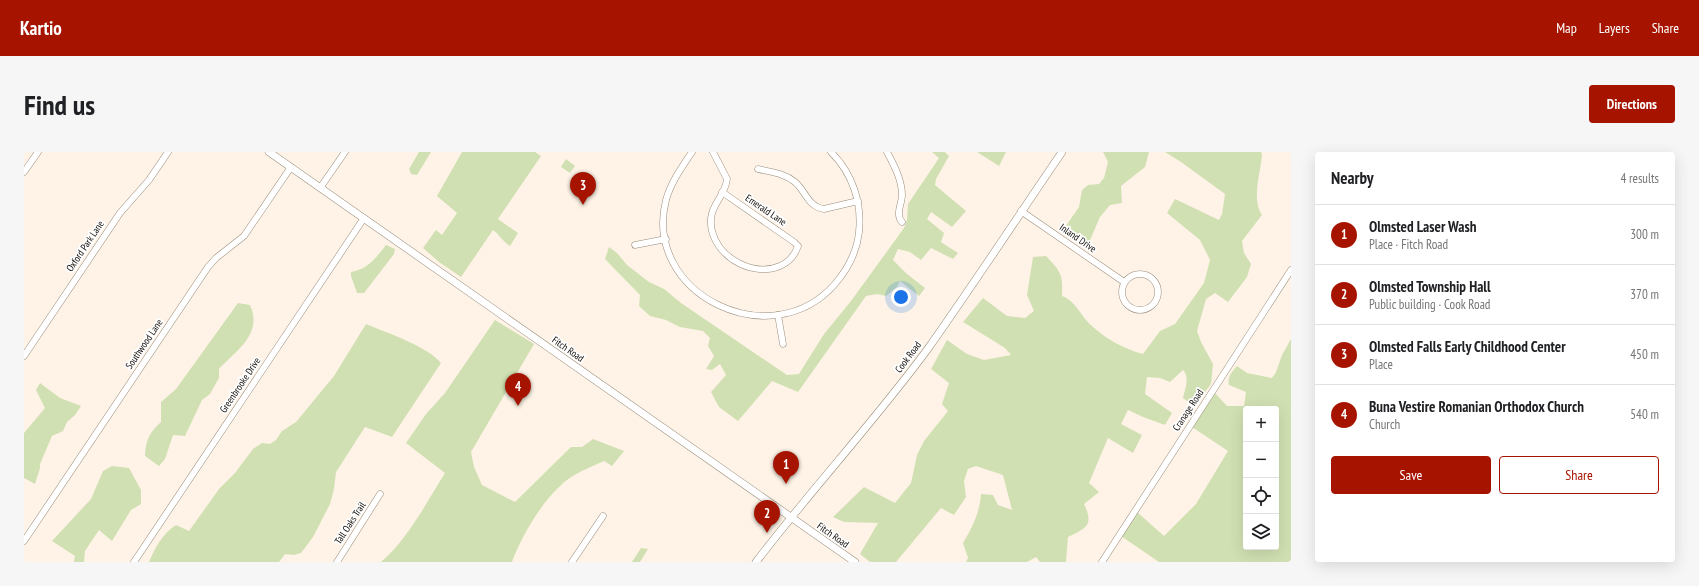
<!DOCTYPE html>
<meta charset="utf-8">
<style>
body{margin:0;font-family:"PT Sans Narrow",sans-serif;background:#f6f6f6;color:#202124}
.controls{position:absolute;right:12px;bottom:12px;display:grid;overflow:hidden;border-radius:4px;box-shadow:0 4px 16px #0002}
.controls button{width:36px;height:36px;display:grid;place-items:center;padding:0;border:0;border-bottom:1px solid #e0e0e0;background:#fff;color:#202124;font:20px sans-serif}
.you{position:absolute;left:877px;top:145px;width:14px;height:14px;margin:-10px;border:3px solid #fff;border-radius:50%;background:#1a73e8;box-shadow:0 0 0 6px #1a73e833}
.badge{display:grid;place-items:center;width:26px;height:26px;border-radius:50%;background:#a61400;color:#fff;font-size:13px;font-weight:700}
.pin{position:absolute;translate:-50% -33px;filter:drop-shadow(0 1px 2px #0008)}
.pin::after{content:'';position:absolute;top:21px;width:14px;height:12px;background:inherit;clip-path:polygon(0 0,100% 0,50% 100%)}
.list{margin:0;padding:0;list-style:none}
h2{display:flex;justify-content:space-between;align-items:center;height:52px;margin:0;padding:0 16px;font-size:17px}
h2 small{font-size:13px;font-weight:400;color:#757577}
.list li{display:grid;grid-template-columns:26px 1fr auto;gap:12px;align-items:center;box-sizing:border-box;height:60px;padding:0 16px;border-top:1px solid #e0e0e0}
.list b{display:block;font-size:15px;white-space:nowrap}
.list p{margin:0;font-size:13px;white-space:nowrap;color:#757577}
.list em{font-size:13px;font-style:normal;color:#757577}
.actions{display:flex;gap:8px;padding:12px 16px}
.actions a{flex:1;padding:9px 0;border:1px solid #a61400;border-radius:4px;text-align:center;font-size:14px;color:#a61400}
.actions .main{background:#a61400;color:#fff}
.icon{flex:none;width:22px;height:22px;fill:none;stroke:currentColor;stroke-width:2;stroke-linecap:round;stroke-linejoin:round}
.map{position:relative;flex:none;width:1267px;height:410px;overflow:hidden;border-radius:4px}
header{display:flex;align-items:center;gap:24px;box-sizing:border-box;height:56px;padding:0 20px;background:#a61400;color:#fff}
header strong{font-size:19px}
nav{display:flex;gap:22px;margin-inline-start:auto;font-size:14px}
.intro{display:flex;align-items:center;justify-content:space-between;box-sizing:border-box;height:96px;padding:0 24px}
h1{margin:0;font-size:28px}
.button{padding:10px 18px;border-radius:4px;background:#a61400;color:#fff;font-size:14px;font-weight:700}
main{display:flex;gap:24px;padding:0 24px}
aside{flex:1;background:#fff;border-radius:4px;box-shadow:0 4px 16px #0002}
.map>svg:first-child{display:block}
.green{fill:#d1e0b2;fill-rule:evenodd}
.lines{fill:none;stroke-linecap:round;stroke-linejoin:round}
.minor-casing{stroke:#978b7b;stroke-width:7}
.tertiary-casing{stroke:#978b7b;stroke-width:8}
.minor{stroke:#fff;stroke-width:6}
.tertiary{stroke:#fff;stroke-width:7}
.labels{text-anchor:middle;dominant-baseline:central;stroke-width:3.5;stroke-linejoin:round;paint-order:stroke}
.street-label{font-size:10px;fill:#0f0b06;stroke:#fff}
</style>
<header>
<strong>Kartio</strong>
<nav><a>Map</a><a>Layers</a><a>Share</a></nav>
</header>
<div class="intro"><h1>Find us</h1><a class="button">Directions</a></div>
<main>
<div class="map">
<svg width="1267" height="410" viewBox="0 0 1267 410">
<rect width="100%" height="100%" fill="#fef3e6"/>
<g class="green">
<path d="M 395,0 L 407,0 L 393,23 L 387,22 L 385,17 Z"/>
<path d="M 438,0 L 511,0 L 517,4 L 474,67 L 494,81 L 486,94 C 478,89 475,82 469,78 L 437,125 L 415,110 L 399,96 L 412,78 L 418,83 L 433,61 L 413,44 Z"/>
<path d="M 908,0 L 921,0 L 925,4 L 912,27 L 911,33 L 942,59 L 928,75 L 907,60 L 903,67 L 920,81 L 917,90 L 934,101 L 929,107 L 907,96 L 897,108 L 886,100 L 874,97 L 869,108 L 883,122 L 901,136 L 895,144 L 876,129 L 873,135 L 862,144 L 853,142 L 842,144 L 774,240 L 748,229 L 714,269 L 695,255 L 687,240 L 702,223 L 696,212 L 688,218 L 682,217 L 690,204 L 684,194 L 686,186 L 679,179 L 656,175 L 642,168 L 626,164 L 615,154 L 616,143 L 581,107 L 585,95 L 593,101 L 603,113 L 625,130 L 640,137 L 657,151 L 763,223 L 775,222 L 800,182 L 827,149 L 880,76 L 883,68 L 884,52 L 915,6 Z"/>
<path d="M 953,0 L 982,0 L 975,14 Z"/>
<path d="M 1079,0 L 1125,0 L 1121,15 L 1097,34 L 1098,51 L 1086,53 L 1076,65 L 1063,95 L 1039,78 L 1055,55 L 1058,38 L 1064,33 L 1075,32 L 1080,26 L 1084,10 Z"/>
<path d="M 1141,0 L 1237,0 L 1238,2 C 1237,20 1227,47 1238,63 L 1218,89 L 1220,101 L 1227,112 L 1223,125 L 1204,150 L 1191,141 L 1182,147 L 1173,179 L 1177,190 L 1189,212 L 1187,232 L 1172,252 L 1167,252 L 1159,246 C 1161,237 1166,225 1159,218 L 1146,230 L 1136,226 L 1123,225 L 1121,242 L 1148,261 L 1141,273 L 1119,265 L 1104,258 L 1097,272 L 1118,283 L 1109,301 L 1084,286 L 1065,331 L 1075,340 L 1060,352 C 1070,373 1063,376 1044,385 L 1042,410 L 1016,410 L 1012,405 L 1003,410 L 942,410 L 944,406 L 939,391 C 948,376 956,360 957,342 L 969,343 L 974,353 L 988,358 L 979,323 L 952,314 L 944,317 L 940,329 L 942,345 L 930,363 L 917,356 L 872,410 L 846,410 L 836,402 L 854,371 L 820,370 L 809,365 L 840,335 L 871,351 L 887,331 L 893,303 L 900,289 L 924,259 L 918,252 L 925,231 L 907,217 L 923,188 L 943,202 L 960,208 L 987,203 L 981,196 L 939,170 L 959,146 L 983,164 L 1001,166 L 1010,159 L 1003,143 L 1009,105 L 1022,104 C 1037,120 1039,122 1038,144 C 1052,149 1057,165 1068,174 C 1082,187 1100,197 1119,202 L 1136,179 L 1151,172 L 1180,131 L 1186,108 L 1176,88 L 1143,61 L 1151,47 L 1195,68 L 1198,62 L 1201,42 L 1157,10 Z"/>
<path d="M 542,7 L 551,14 L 546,21 L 537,15 Z"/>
<path d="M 362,93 L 371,97 L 370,102 L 340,141 L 333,141 L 327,124 L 327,120 C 344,117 352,106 362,93 Z"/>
<path d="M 214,151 L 226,153 C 239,182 213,198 195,217 L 195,226 L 186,242 L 178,248 L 161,284 L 149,283 L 141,307 L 135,314 L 121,304 C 122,288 125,281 137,270 L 137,250 L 152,237 Z"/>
<path d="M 471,168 L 510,192 L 447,300 L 450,315 L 458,333 L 491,350 L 547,295 L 558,295 L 569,287 L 600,299 L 588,314 L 580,309 C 565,316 547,322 535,335 C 516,353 497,385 488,410 L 357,410 C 384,387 402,351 421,321 L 382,291 L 402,262 L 421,241 Z"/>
<path d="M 342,172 C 363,181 403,194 417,211 L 368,285 L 341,275 L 312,320 L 310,337 L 306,352 L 289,385 L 277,401 L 270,403 L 261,402 L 255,410 L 125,410 C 131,396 138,382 152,373 L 165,379 L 195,337 L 211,321 L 229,297 L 238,291 L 246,292 L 252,288 L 258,279 L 272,270 L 310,224 Z"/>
<path d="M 1267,187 L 1267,410 L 1135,410 L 1097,384 L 1113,360 L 1140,384 L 1172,352 L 1204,299 L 1168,275 L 1191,241 L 1203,254 L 1220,254 L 1222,240 L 1205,233 C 1203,225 1208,220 1213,214 L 1223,221 L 1248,226 L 1252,220 L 1258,203 ZM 1222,257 L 1252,257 L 1252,395 L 1222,395 Z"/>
<path d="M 16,231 L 36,246 L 57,254 L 51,263 L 43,270 L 39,279 L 28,284 L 16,312 L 16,316 L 11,332 L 0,326 L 0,281 L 21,256 L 12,238 Z"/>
<path d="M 88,314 L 105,316 L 117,338 L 117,352 L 107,358 L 88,389 L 75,378 L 61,399 L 60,410 L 50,410 L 51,404 L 28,389 L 67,347 L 79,319 Z"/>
<path d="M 617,396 L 624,397 L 616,410 L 608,410 Z"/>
</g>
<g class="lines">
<defs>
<g id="minor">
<path d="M 668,0 C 658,15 647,30 642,48 C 618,142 747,205 811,132 C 823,118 833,99 835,80 C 838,51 829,22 807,0"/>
<path d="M 689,0 L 703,27 C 701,47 682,54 688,79 C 695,107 730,125 756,114 C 765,110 771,103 774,94 L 770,90 L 698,40"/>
<path d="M 863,0 C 870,13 878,28 878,43 C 878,52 871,62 878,70"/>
<path d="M 734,17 C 747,20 760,21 771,30 C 781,38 784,55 800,57 L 834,49"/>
<path d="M 0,20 L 14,0"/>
<path d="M 296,36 L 321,0"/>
<path d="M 997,59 L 1100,130"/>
<path d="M 611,93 L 642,87"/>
<circle cx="1116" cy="140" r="18"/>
<path d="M 754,163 L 759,192"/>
<path d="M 0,204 L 96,61 L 125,28 L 144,0"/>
<path d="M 0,389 L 184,115 L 192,106 L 220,84 L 267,15"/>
<path d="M 110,410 L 340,66"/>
<path d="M 313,410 L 356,342"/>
<path d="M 548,410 L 579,364"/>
<path d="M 1078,410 L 1267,118"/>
</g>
<g id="tertiary">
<path d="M 245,0 L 831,410"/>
<path d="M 732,410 C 787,338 849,271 903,198 C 949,133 993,66 1038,0"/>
</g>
</defs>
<use href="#minor" class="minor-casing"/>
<use href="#tertiary" class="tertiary-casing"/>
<use href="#minor" class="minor"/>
<use href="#tertiary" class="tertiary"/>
</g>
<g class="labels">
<g class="street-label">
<text transform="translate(742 58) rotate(34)">Emerald Lane</text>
<text transform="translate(1054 86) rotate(35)">Inland Drive</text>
<text transform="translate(61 94) rotate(-56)">Oxford Park Lane</text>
<text transform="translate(120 192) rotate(-56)">Southwood Lane</text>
<text transform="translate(544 197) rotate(35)">Fitch Road</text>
<text transform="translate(884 205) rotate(-53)">Cook Road</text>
<text transform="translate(216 233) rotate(-56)">Greenbrooke Drive</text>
<text transform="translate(1164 258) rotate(-57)">Cranage Road</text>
<text transform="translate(326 371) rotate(-57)">Tall Oaks Trail</text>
<text transform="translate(809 383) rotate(35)">Fitch Road</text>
</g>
</g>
</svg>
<div class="controls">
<button>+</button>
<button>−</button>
<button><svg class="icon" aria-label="locate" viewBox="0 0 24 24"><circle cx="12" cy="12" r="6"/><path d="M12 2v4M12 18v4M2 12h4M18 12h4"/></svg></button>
<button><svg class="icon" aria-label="layers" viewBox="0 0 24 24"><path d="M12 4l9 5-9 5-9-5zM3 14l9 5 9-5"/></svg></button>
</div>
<div class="you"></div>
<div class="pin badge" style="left:762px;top:332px">1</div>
<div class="pin badge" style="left:743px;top:381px">2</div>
<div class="pin badge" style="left:559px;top:53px">3</div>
<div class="pin badge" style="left:494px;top:254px">4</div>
</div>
<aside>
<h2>Nearby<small>4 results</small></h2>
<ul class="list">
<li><span class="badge">1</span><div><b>Olmsted Laser Wash</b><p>Place · Fitch Road</p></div><em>300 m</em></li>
<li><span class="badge">2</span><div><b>Olmsted Township Hall</b><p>Public building · Cook Road</p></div><em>370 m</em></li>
<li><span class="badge">3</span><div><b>Olmsted Falls Early Childhood Center</b><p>Place</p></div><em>450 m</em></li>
<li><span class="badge">4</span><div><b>Buna Vestire Romanian Orthodox Church</b><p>Church</p></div><em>540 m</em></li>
</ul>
<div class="actions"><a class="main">Save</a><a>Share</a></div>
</aside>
</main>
